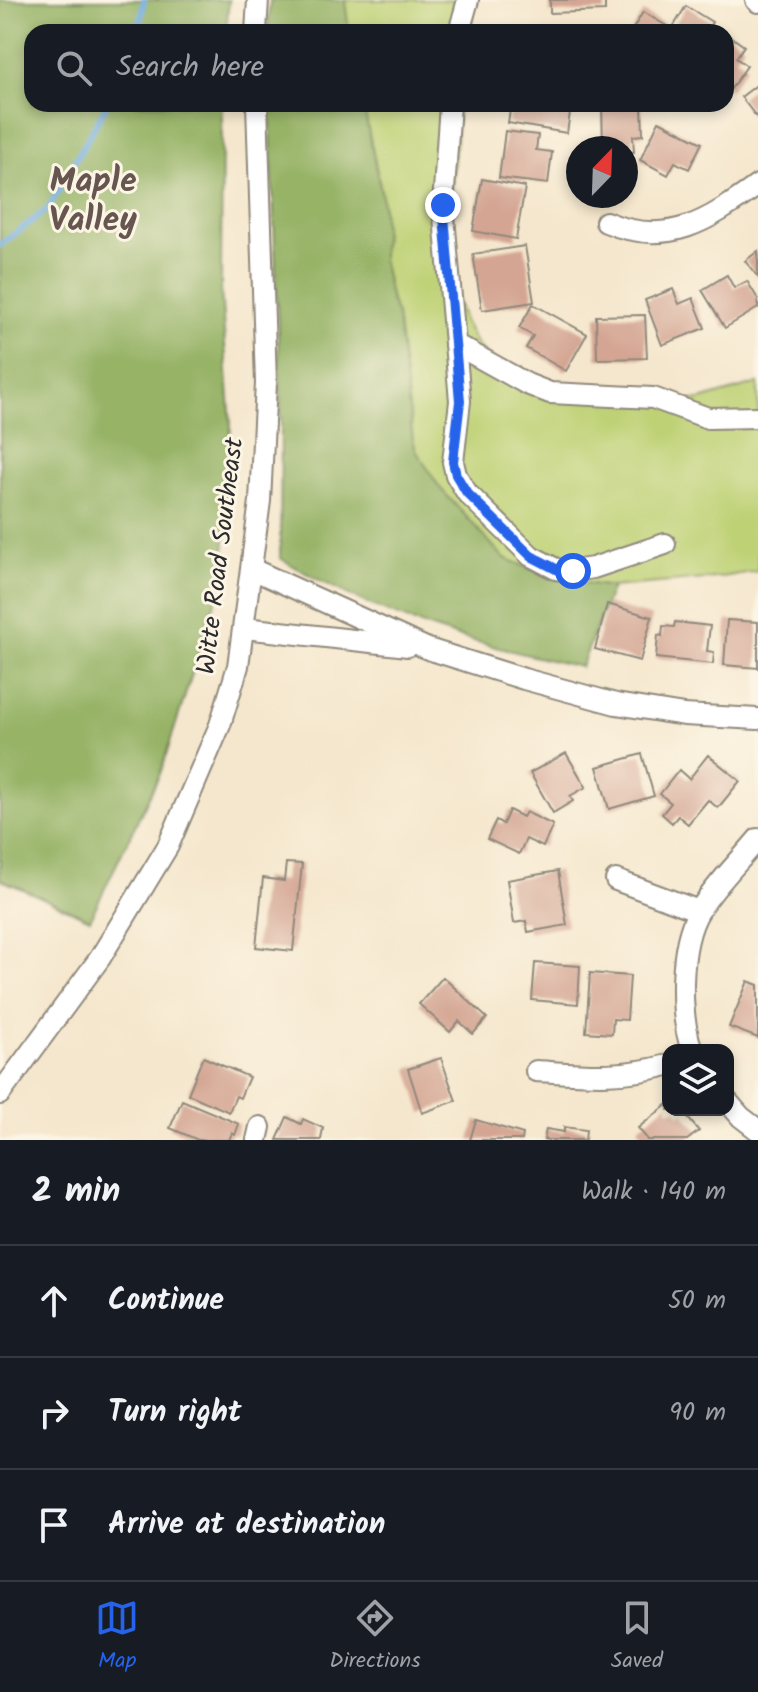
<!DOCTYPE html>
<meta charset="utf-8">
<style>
body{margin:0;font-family:Kalam,sans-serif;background:#20242c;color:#f1f3f6}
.controls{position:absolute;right:24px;bottom:24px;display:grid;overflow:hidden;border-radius:16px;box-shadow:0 4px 12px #0003}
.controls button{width:72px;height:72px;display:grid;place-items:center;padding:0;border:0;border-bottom:2px solid #363941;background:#171b24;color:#f1f3f6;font:40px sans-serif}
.compass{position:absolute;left:566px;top:136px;width:72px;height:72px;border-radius:50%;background:#171b24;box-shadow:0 4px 12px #0003;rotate:23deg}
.stop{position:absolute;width:24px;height:24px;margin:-18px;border:6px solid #2563eb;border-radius:50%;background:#fff}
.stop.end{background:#2563eb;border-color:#fff;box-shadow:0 2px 8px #0008}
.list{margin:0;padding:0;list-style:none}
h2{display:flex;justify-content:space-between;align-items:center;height:104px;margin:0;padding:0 32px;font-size:34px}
h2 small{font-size:26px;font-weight:400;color:#9ea1a6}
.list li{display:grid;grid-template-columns:52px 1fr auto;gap:24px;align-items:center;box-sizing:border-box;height:112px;padding:0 32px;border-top:2px solid #363941}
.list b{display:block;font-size:30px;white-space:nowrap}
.list em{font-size:26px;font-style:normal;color:#9ea1a6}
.icon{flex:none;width:44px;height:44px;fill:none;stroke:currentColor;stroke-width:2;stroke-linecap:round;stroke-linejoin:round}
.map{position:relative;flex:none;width:758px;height:1140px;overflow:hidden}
.search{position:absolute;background:#171b24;box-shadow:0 4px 12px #0003;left:24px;right:24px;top:24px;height:88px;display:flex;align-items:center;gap:20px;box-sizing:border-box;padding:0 28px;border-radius:24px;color:#9ea1a6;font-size:30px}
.sheet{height:440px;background:#171b24}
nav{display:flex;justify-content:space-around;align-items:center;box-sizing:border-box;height:112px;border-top:2px solid #363941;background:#171b24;font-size:22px;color:#9ea1a6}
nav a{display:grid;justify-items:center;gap:4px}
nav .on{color:#2563eb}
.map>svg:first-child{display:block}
.green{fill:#bed175;stroke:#747e50;stroke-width:2}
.forest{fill:#96b366;stroke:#606f48;stroke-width:2}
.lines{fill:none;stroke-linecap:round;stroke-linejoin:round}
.stream{stroke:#6eace0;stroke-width:6}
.building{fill:#d4a593}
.minor-casing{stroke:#90897c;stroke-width:24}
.minor{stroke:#fff;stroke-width:20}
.route{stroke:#2563eb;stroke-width:10}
.labels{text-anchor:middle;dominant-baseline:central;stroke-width:6;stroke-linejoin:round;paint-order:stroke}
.street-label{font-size:26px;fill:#2b2b2b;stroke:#fcf5e5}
.district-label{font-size:34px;font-weight:bold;fill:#66564f;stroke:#fcf5e5}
</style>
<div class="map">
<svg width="758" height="1140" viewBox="0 0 758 1140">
<rect width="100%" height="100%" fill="#fcf5e5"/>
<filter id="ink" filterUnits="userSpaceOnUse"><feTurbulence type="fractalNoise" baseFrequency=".0125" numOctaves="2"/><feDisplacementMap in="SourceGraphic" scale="16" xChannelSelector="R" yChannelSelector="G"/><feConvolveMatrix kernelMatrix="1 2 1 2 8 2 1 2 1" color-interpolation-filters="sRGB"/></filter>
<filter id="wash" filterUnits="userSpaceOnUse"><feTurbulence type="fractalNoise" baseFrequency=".006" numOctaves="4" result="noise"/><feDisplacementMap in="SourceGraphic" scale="32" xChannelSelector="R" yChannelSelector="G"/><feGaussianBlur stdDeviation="1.8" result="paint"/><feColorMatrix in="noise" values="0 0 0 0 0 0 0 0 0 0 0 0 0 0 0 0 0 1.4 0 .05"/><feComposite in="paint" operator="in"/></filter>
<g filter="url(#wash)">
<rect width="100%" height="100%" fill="#f5e7cd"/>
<g class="green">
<path d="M 346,0 L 475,0 L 470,32 L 343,32 Z"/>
<path d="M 337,104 L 459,104 L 446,253 L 452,283 L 464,321 L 477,345 L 512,380 L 628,404 L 700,400 L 758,383 L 758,571 L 716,578 L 612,587 L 552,578 L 504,558 L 404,467 Z"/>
</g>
<g class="forest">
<path d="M 0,0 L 229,0 L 226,32 L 32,32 L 32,104 L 222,104 L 221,291 L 231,425 L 223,577 L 160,774 L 90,919 L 0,879 Z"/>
<path d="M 270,0 L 345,0 L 349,32 L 268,32 Z"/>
<path d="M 270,104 L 363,104 L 382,196 L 384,231 L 382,258 L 391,301 L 397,315 L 413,440 L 417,452 L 440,488 L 504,558 L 552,578 L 612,587 L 581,667 C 469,643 379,618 280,558 L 281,421 Z"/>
</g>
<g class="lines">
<g class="stream">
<path d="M 139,32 L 144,0"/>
<path d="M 0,245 L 48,209 L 107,104"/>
</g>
</g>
<g id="blocks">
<g class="building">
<path d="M 550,0 L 605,0 L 605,11 L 550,13 Z"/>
<path d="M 686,6 L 712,22 L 706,32 L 631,32 L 643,12 L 672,29 Z"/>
<path d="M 726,33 L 744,46 L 736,58 L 747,66 L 730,90 L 726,87 Z"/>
<path d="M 758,84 L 758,119 L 741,97 Z"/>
<path d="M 511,104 L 571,106 L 567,133 L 508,123 Z"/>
<path d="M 602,104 L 642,104 L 643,135 L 633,136 L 634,152 L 626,152 L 626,148 L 603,148 Z"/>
<path d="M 659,121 L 702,143 L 689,169 L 675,162 L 668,175 L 640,160 Z"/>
<path d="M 505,131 L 538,135 L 536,150 L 552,152 L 548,184 L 499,178 Z"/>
<path d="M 482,179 L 525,187 L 516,239 L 473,231 Z"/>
<path d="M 525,246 L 534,302 L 482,310 L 473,254 Z"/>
<path d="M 758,251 L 758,277 L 745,261 Z"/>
<path d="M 727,275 L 734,288 L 747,281 L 758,299 L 758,308 L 725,328 L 702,290 Z"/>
<path d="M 673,289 L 679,304 L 693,298 L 705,328 L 662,345 L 645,300 Z"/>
<path d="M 533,304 L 587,334 L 566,371 L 526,348 L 533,336 L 519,328 Z"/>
<path d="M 645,315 L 647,358 L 597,359 L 596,316 Z"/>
<path d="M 607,604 L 652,617 L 640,661 L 595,649 Z"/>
<path d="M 727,620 L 758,622 L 758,668 L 724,665 Z"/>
<path d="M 675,622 L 710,626 L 707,651 L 714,652 L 713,664 L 656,658 L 658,635 L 662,636 L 663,626 L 674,627 Z"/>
<path d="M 566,753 L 586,787 L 570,796 L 573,801 L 553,813 L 530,773 Z"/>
<path d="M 642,754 L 654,796 L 609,809 L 597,767 Z"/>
<path d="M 708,755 L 740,781 L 718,808 L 708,800 L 688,824 L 678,816 L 672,823 L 662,814 L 671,803 L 660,794 L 679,770 L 689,779 Z"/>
<path d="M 509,810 L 523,817 L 526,812 L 553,825 L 543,847 L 526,839 L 519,854 L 487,839 L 496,820 L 503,824 Z"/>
<path d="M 286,863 L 302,864 L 293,951 L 256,947 L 263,878 L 284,881 Z"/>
<path d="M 558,871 L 567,925 L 528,932 L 526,921 L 514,923 L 507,880 Z"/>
<path d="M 535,963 L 580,966 L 578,1004 L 532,1000 Z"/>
<path d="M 590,973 L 630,976 L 627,1020 L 613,1019 L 612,1034 L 586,1032 Z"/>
<path d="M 443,977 L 487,1018 L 473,1034 L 459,1021 L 450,1032 L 419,1004 Z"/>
<path d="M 748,981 L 758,985 L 758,1038 L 729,1027 Z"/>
<path d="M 203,1057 L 249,1077 L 240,1098 L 236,1096 L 229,1112 L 188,1094 Z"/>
<path d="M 441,1058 L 456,1101 L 422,1113 L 408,1069 Z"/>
<path d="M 182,1100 L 239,1124 L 235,1135 L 232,1133 L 229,1140 L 198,1140 L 170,1128 Z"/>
<path d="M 668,1104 L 668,1110 L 676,1110 L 680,1115 L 683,1112 L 699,1131 L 687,1140 L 648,1140 L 638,1128 Z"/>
<path d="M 287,1117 L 301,1124 L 303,1119 L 323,1128 L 321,1140 L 277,1140 Z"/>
<path d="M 476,1120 L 523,1134 L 522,1140 L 470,1140 Z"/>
<path d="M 564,1127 L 586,1130 L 585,1140 L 544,1140 L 546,1129 L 564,1132 Z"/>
</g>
</g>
</g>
<g filter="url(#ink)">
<use href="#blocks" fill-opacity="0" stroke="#90897c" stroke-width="2"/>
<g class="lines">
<defs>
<g id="minor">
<path d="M 756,0 L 758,2"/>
<path d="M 256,32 L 258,0"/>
<path d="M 459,32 L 468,0"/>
<path d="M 450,104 L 443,205 L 460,401 L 453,462 L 456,475 L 467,493 L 531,556 L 556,569 L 573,571 L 593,568 L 665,544"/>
<path d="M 606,222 C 668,248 708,221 758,185"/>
<path d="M 455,344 L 527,384 L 550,393 L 653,398 L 708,418 L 758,417"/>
<path d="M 252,569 L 428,649 L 524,679 L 616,704 L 684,715 L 758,719"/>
<path d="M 244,628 L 408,646"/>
<path d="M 616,880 L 699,911"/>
<path d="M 692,1050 C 679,1014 679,945 699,911 C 715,885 739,862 758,839"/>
<path d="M 536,1071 C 585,1074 620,1078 668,1065"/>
<path d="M 0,1094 L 100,958 L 168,846 L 220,725 L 238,666 L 260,501 L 266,383 L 257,104"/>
<path d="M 728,1102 L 741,1117 L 758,1130"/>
<path d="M 257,1140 L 260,1127"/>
</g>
</defs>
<use href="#minor" class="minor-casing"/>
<use href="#minor" class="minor"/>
</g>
</g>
<g class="lines" filter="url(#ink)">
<path class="route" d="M 443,205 L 460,401 L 453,462 L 456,475 L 467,493 L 531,556 L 556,569 L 573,571"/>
</g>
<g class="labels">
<g class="street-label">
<text transform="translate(221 556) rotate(-83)">Witte Road Southeast</text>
</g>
<g class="district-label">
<text x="93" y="182">Maple<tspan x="93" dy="39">Valley</tspan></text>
</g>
</g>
</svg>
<div class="controls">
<button><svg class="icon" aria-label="layers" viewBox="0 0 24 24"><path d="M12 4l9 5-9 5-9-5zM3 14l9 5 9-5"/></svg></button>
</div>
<svg class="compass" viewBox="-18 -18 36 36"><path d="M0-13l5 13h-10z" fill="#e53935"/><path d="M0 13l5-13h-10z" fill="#9ea1a6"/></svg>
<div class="stop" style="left:573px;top:571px"></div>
<div class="stop end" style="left:443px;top:205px"></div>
<div class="search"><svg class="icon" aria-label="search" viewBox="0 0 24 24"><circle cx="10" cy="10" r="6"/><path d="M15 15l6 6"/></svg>Search here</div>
</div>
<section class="sheet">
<h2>2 min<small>Walk · 140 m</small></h2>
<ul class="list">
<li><svg class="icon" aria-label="ahead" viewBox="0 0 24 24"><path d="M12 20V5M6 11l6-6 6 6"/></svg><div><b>Continue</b></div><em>50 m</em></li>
<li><svg class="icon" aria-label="right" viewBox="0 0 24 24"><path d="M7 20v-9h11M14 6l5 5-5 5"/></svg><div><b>Turn right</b></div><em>90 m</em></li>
<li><svg class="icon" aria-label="arrive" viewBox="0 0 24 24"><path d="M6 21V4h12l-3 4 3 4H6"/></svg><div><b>Arrive at destination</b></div></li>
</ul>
</section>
<nav>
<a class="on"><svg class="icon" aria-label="map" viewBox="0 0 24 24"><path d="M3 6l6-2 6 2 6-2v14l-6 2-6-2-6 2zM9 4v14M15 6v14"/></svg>Map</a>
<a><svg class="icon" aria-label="directions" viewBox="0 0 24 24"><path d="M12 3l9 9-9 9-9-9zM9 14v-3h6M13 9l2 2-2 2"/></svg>Directions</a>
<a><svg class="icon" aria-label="saved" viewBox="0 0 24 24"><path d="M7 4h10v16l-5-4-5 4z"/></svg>Saved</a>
</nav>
